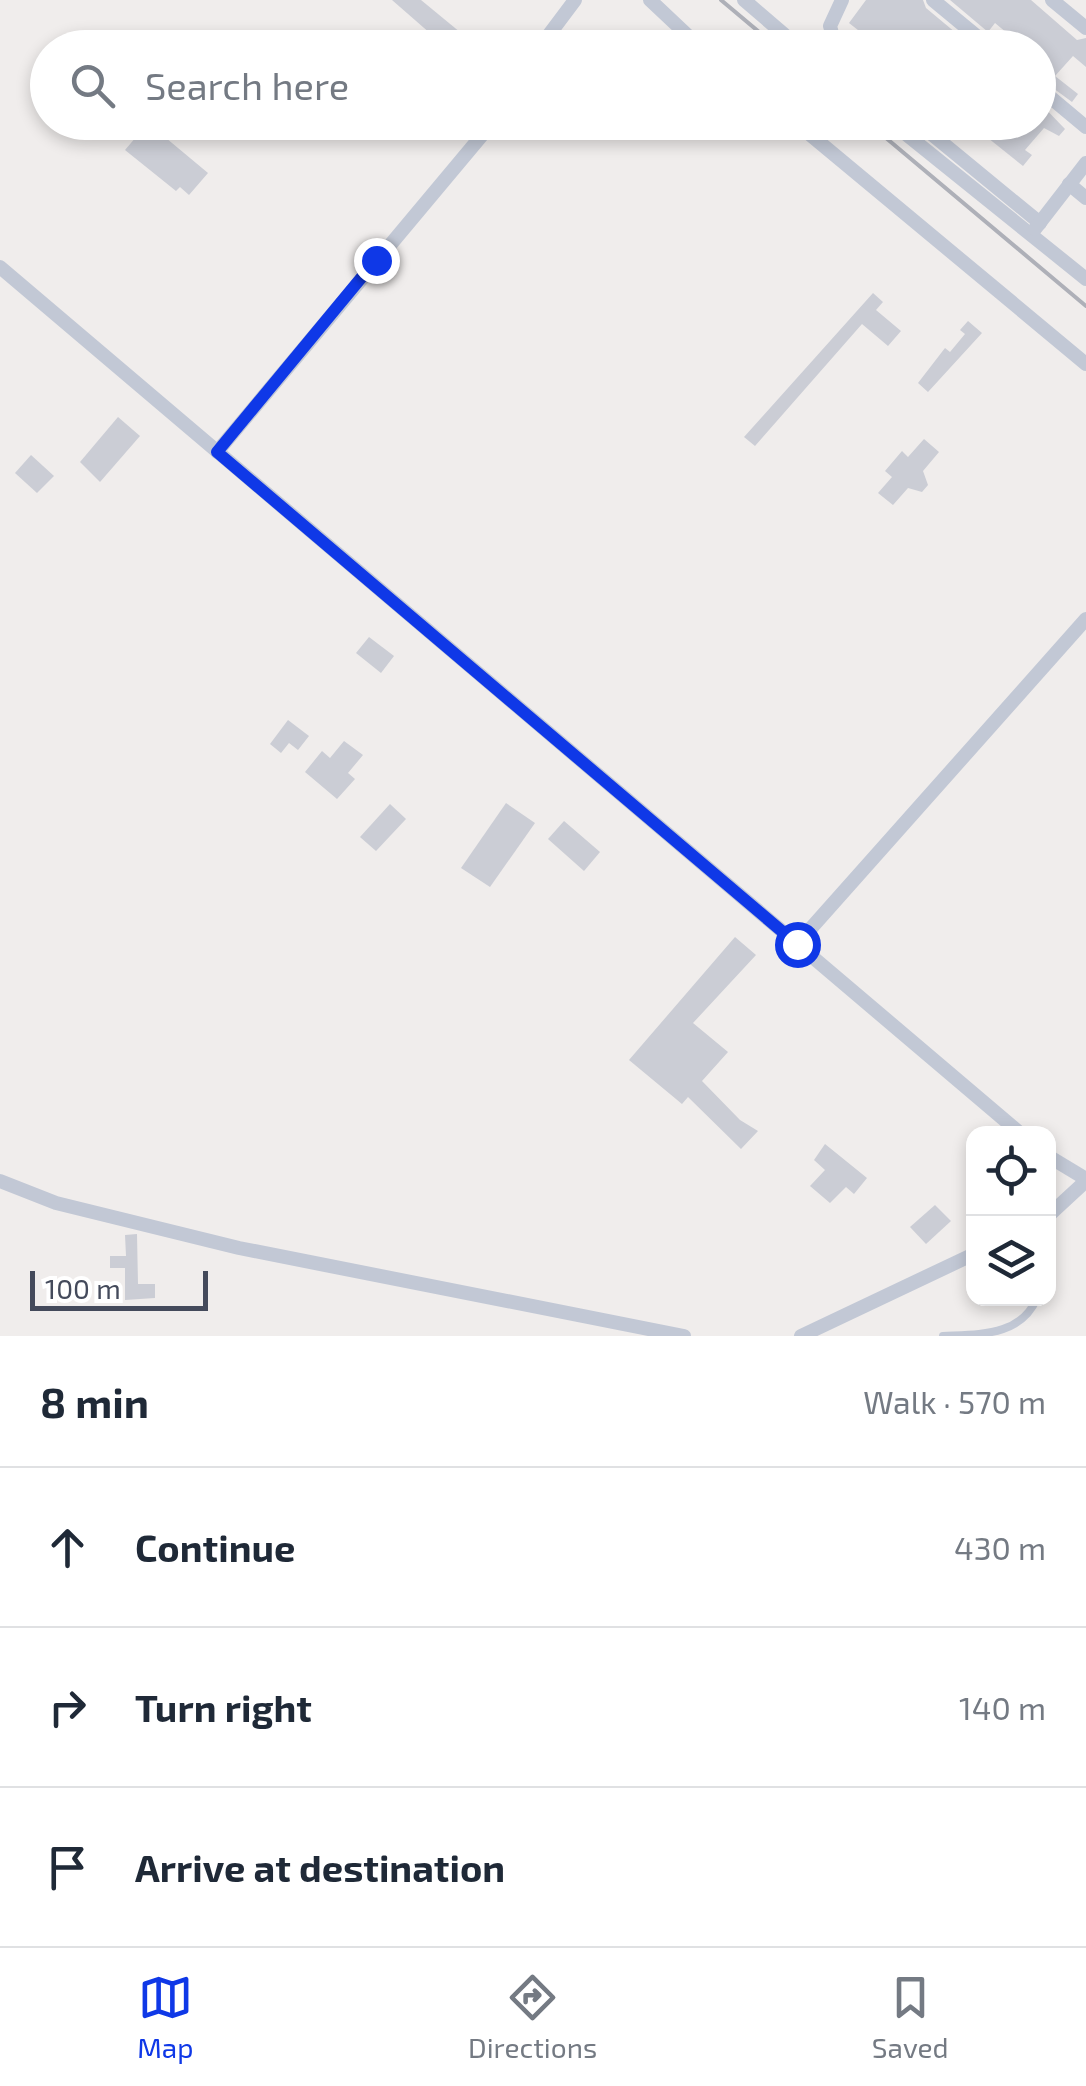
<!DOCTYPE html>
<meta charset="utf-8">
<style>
body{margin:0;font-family:"Exo 2",sans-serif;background:#f6f6f7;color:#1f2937}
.controls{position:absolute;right:30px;bottom:30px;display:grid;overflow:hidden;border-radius:20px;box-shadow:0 5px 15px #0003}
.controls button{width:90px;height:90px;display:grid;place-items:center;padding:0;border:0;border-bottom:2px solid #e0e1e3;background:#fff;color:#1f2937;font:50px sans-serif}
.scale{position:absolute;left:30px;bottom:25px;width:178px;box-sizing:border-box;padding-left:10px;border:5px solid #444a5b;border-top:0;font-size:28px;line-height:35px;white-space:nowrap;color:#444a5b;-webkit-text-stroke:8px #fff;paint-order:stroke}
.stop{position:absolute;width:30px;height:30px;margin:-22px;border:8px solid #0f38e7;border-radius:50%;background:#fff}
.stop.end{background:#0f38e7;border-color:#fff;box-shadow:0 2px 10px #0008}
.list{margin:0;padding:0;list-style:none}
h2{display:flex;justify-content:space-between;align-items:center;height:130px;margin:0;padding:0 40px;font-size:42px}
h2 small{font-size:32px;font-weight:400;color:#747a83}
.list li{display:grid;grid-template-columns:65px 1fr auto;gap:30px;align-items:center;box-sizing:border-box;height:160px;padding:0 40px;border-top:2px solid #e0e1e3}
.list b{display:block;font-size:38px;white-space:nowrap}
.list em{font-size:32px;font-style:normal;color:#747a83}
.icon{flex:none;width:55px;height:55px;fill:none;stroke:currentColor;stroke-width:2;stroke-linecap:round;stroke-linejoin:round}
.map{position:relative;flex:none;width:1086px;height:1336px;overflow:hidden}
.search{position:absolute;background:#fff;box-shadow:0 5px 15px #0003;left:30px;right:30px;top:30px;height:110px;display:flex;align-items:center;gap:25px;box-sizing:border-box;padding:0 35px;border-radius:55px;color:#747a83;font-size:38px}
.sheet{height:610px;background:#fff}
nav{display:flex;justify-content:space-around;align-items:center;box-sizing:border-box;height:140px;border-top:2px solid #e0e1e3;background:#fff;font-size:28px;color:#747a83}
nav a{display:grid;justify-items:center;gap:5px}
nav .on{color:#0f38e7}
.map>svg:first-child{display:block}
.building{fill:#cbcdd5}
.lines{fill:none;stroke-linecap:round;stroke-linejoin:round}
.service{stroke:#c2c8d5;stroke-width:8}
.minor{stroke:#c2c8d5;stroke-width:14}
.rail{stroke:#aeb0b8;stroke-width:4}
.route{stroke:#0f38e7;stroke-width:12}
</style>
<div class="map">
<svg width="1086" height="1336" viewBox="0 0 1086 1336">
<rect width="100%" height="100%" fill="#f0edec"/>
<g class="building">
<path d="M 392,0 L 421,0 L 472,42 L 467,48 L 447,48 Z"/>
<path d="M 866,0 L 923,0 L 926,8 L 974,48 L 881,48 L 849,23 Z"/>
<path d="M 950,0 L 1031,0 L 1077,40 L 1086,38 L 1086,67 L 1073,56 L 1055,76 L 1078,94 L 1072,102 L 1038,77 L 1038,48 L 1025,48 L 995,23 L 988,32 Z"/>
<path d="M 1038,101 L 1065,129 L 1059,136 L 1044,128 L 1025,150 L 1032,155 L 1023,166 L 968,122 L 1038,122 Z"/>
<path d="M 148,123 L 208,173 L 189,195 L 180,187 L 176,191 L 125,150 Z"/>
<path d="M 873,293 L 883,302 L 876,310 L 901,331 L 888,346 L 862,324 L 755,446 L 744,437 Z"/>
<path d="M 968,321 L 982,333 L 928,392 L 918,383 L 945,348 L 950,352 L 965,334 L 960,330 Z"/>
<path d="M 118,417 L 140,436 L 100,482 L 80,462 Z"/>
<path d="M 924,439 L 939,452 L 923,471 L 928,485 L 922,492 L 908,488 L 893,505 L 878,493 L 892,477 L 885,471 L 902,451 L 908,457 Z"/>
<path d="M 31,455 L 54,476 L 37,493 L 15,473 Z"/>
<path d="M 369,637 L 394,656 L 381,673 L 356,653 Z"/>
<path d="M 288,720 L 309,736 L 298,750 L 289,743 L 281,753 L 270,744 Z"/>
<path d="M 344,741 L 363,755 L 348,773 L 355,779 L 337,799 L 305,772 L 322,751 L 330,758 Z"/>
<path d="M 506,803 L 535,823 L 490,887 L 461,868 Z"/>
<path d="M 390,804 L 406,819 L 376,851 L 360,837 Z"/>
<path d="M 564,821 L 600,852 L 584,871 L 548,839 Z"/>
<path d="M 735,937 L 756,955 L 693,1023 L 728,1052 L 702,1081 L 740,1120 L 758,1131 L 741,1149 L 688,1097 L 682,1104 L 629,1060 Z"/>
<path d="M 825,1144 L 867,1178 L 854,1194 L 846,1187 L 830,1203 L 810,1186 L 825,1170 L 814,1160 Z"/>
<path d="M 935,1205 L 951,1221 L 926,1244 L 910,1227 Z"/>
<path d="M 137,1234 L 138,1284 L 155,1284 L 155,1298 L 125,1300 L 125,1268 L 110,1268 L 110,1256 L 126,1256 L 125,1235 Z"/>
</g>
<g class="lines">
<path class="service" d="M 943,1336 C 981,1334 1021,1336 1037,1298"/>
<g class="minor">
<path d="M 650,0 L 701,48"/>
<path d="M 744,0 L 800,48"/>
<path d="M 933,0 L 991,48"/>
<path d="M 1052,0 L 1086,28"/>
<path d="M 539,48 L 575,0"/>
<path d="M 836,48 L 830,26 L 842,0"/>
<path d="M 1038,87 L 1086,127"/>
<path d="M 795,122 L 1086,364"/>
<path d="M 891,122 L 1086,279"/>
<path d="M 917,122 L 1040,223"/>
<path d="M 1069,184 L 1086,198"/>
<path d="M 1035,229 L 1086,163"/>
<path d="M 0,267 L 1021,1134"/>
<path d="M 217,452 L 493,122"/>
<path d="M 797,944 L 1086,619"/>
<path d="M 1048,1156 L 1086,1179"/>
<path d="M 0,1181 L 56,1203 L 239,1248 L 684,1336"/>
<path d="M 1048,1216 L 1086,1181"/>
<path d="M 801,1336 L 974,1254"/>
</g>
<g class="rail">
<path d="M 721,0 L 778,48"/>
<path d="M 867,122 L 1086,306"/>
</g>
</g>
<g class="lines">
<path class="route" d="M 376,260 L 217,452 L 797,944"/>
</g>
</svg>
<div class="controls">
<button><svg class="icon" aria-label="locate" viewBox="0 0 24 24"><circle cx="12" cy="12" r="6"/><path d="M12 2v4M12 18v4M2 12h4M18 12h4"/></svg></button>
<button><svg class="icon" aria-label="layers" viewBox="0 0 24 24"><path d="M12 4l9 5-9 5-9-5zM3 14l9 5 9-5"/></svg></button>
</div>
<div class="scale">100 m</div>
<div class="stop" style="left:797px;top:944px"></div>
<div class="stop end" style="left:376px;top:260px"></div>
<div class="search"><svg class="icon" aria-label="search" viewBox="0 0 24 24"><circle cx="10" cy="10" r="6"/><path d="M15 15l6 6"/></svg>Search here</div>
</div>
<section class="sheet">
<h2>8 min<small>Walk · 570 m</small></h2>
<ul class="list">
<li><svg class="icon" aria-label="ahead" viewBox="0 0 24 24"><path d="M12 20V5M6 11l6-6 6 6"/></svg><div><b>Continue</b></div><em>430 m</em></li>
<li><svg class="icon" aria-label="right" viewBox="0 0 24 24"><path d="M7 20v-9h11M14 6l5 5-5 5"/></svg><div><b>Turn right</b></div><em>140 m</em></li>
<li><svg class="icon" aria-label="arrive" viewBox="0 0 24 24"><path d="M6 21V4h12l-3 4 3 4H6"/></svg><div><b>Arrive at destination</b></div></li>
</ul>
</section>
<nav>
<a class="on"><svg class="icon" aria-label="map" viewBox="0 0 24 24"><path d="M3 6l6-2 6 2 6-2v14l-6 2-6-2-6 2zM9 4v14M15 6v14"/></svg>Map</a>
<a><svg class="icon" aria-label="directions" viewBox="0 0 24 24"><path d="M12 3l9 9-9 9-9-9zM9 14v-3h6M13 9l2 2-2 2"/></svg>Directions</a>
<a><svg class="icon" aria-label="saved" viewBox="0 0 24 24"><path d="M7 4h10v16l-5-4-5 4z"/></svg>Saved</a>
</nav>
